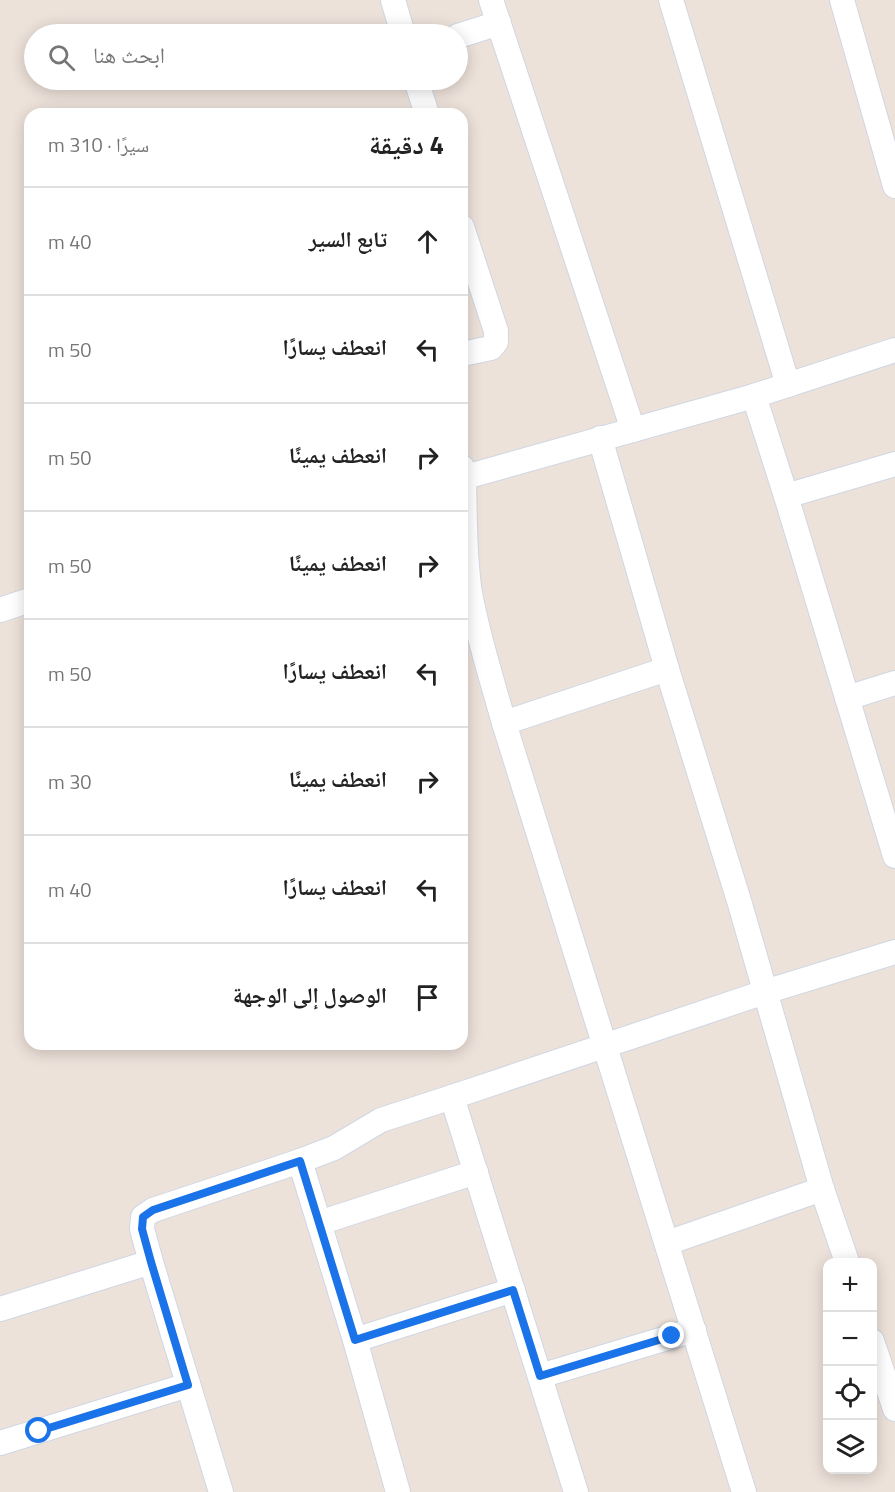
<!DOCTYPE html>
<html lang="ar">
<meta charset="utf-8">
<style>
body{margin:0;font-family:"Titillium Web","Noto Naskh Arabic",sans-serif;background:#f6f6f6;color:#222;direction:rtl}
.controls{position:absolute;right:18px;bottom:18px;display:grid;overflow:hidden;border-radius:12px;box-shadow:0 3px 15px #0003}
.controls button{width:54px;height:54px;display:grid;place-items:center;padding:0;border:0;border-bottom:2px solid #e0e0e0;background:#fff;color:#222;font:30px sans-serif}
.stop{position:absolute;width:18px;height:18px;margin:-14px;border:4px solid #1a73e8;border-radius:50%;background:#fff}
.stop.end{background:#1a73e8;border-color:#fff;box-shadow:0 2px 6px #0008}
.list{margin:0;padding:0;list-style:none}
h2{display:flex;justify-content:space-between;align-items:center;height:78px;margin:0;padding:0 24px;font-size:26px}
h2 small{font-size:20px;font-weight:400;color:#767676}
.list li{display:grid;grid-template-columns:39px 1fr auto;gap:18px;align-items:center;box-sizing:border-box;height:108px;padding:0 24px;border-top:2px solid #e0e0e0}
.list b{display:block;font-size:22px;white-space:nowrap}
.list em{font-size:20px;font-style:normal;color:#767676}
.icon{flex:none;width:33px;height:33px;fill:none;stroke:currentColor;stroke-width:2;stroke-linecap:round;stroke-linejoin:round}
.map{position:relative;flex:none;width:895px;height:1492px;overflow:hidden;direction:ltr}
.search{position:absolute;background:#fff;box-shadow:0 3px 15px #0003;left:24px;top:24px;width:444px;height:66px;display:flex;align-items:center;gap:15px;box-sizing:border-box;padding:0 21px;border-radius:33px;color:#767676;font-size:22px}
.panel{position:absolute;background:#fff;box-shadow:0 3px 15px #0003;left:24px;top:108px;width:444px;height:942px;border-radius:18px;direction:rtl}
.map>svg:first-child{display:block}
.lines{fill:none;stroke-linecap:round;stroke-linejoin:round}
.minor-casing{stroke:#cfd6e4;stroke-width:26}
.minor{stroke:#fff;stroke-width:24}
.route{stroke:#1a73e8;stroke-width:8}
</style>
<div class="map">
<svg width="895" height="1492" viewBox="0 0 895 1492">
<rect width="100%" height="100%" fill="#ede2da"/>
<g class="lines">
<defs>
<g id="minor">
<path d="M 393,0 L 403,34"/>
<path d="M 491,0 L 633,430"/>
<path d="M 671,0 L 788,385"/>
<path d="M 842,0 L 895,186"/>
<path d="M 458,36 L 499,23"/>
<path d="M 416,80 L 427,114"/>
<path d="M 462,227 L 496,331 L 496,342 L 491,348 L 462,354"/>
<path d="M 754,396 L 786,496 L 895,856"/>
<path d="M 600,438 L 667,669 L 740,904 L 822,1189 L 847,1262"/>
<path d="M 462,467 L 464,478 C 465,516 464,555 470,593 C 478,637 492,680 504,723 L 744,1492"/>
<path d="M 462,478 L 754,396 L 895,350"/>
<path d="M 786,496 L 895,464"/>
<path d="M 0,610 L 30,600"/>
<path d="M 847,698 L 895,683"/>
<path d="M 504,723 L 667,669"/>
<path d="M 319,1223 L 476,1172"/>
<path d="M 667,1243 L 822,1189"/>
<path d="M 0,1309 L 151,1262"/>
<path d="M 355,1340 L 513,1290"/>
<path d="M 872,1341 L 895,1409"/>
<path d="M 540,1376 L 694,1330"/>
<path d="M 0,1443 L 188,1385"/>
<path d="M 221,1492 L 151,1262 L 142,1229 L 143,1217 L 153,1210 L 300,1161"/>
<path d="M 398,1492 L 355,1340 L 300,1161 L 334,1148 L 381,1120 L 452,1097"/>
<path d="M 576,1492 L 452,1097 L 765,992 L 895,952"/>
</g>
</defs>
<use href="#minor" class="minor-casing"/>
<use href="#minor" class="minor"/>
</g>
<g class="lines">
<path class="route" d="M 39,1431 L 188,1385 L 151,1262 L 142,1229 L 143,1217 L 153,1210 L 300,1161 L 355,1340 L 513,1290 L 540,1376 L 672,1336"/>
</g>
</svg>
<div class="controls">
<button>+</button>
<button>−</button>
<button><svg class="icon" aria-label="locate" viewBox="0 0 24 24"><circle cx="12" cy="12" r="6"/><path d="M12 2v4M12 18v4M2 12h4M18 12h4"/></svg></button>
<button><svg class="icon" aria-label="layers" viewBox="0 0 24 24"><path d="M12 4l9 5-9 5-9-5zM3 14l9 5 9-5"/></svg></button>
</div>
<div class="stop" style="left:39px;top:1431px"></div>
<div class="stop end" style="left:672px;top:1336px"></div>
<div class="search"><svg class="icon" aria-label="search" viewBox="0 0 24 24"><circle cx="10" cy="10" r="6"/><path d="M15 15l6 6"/></svg>ابحث هنا</div>
<section class="panel">
<h2>4 دقيقة<small>سيرًا · 310 m</small></h2>
<ul class="list">
<li><svg class="icon" aria-label="ahead" viewBox="0 0 24 24"><path d="M12 20V5M6 11l6-6 6 6"/></svg><div><b>تابع السير</b></div><em>40 m</em></li>
<li><svg class="icon" aria-label="left" viewBox="0 0 24 24"><path d="M17 20v-9H6M10 6l-5 5 5 5"/></svg><div><b>انعطف يسارًا</b></div><em>50 m</em></li>
<li><svg class="icon" aria-label="right" viewBox="0 0 24 24"><path d="M7 20v-9h11M14 6l5 5-5 5"/></svg><div><b>انعطف يمينًا</b></div><em>50 m</em></li>
<li><svg class="icon" aria-label="right" viewBox="0 0 24 24"><path d="M7 20v-9h11M14 6l5 5-5 5"/></svg><div><b>انعطف يمينًا</b></div><em>50 m</em></li>
<li><svg class="icon" aria-label="left" viewBox="0 0 24 24"><path d="M17 20v-9H6M10 6l-5 5 5 5"/></svg><div><b>انعطف يسارًا</b></div><em>50 m</em></li>
<li><svg class="icon" aria-label="right" viewBox="0 0 24 24"><path d="M7 20v-9h11M14 6l5 5-5 5"/></svg><div><b>انعطف يمينًا</b></div><em>30 m</em></li>
<li><svg class="icon" aria-label="left" viewBox="0 0 24 24"><path d="M17 20v-9H6M10 6l-5 5 5 5"/></svg><div><b>انعطف يسارًا</b></div><em>40 m</em></li>
<li><svg class="icon" aria-label="arrive" viewBox="0 0 24 24"><path d="M6 21V4h12l-3 4 3 4H6"/></svg><div><b>الوصول إلى الوجهة</b></div></li>
</ul>
</section>
</div>
